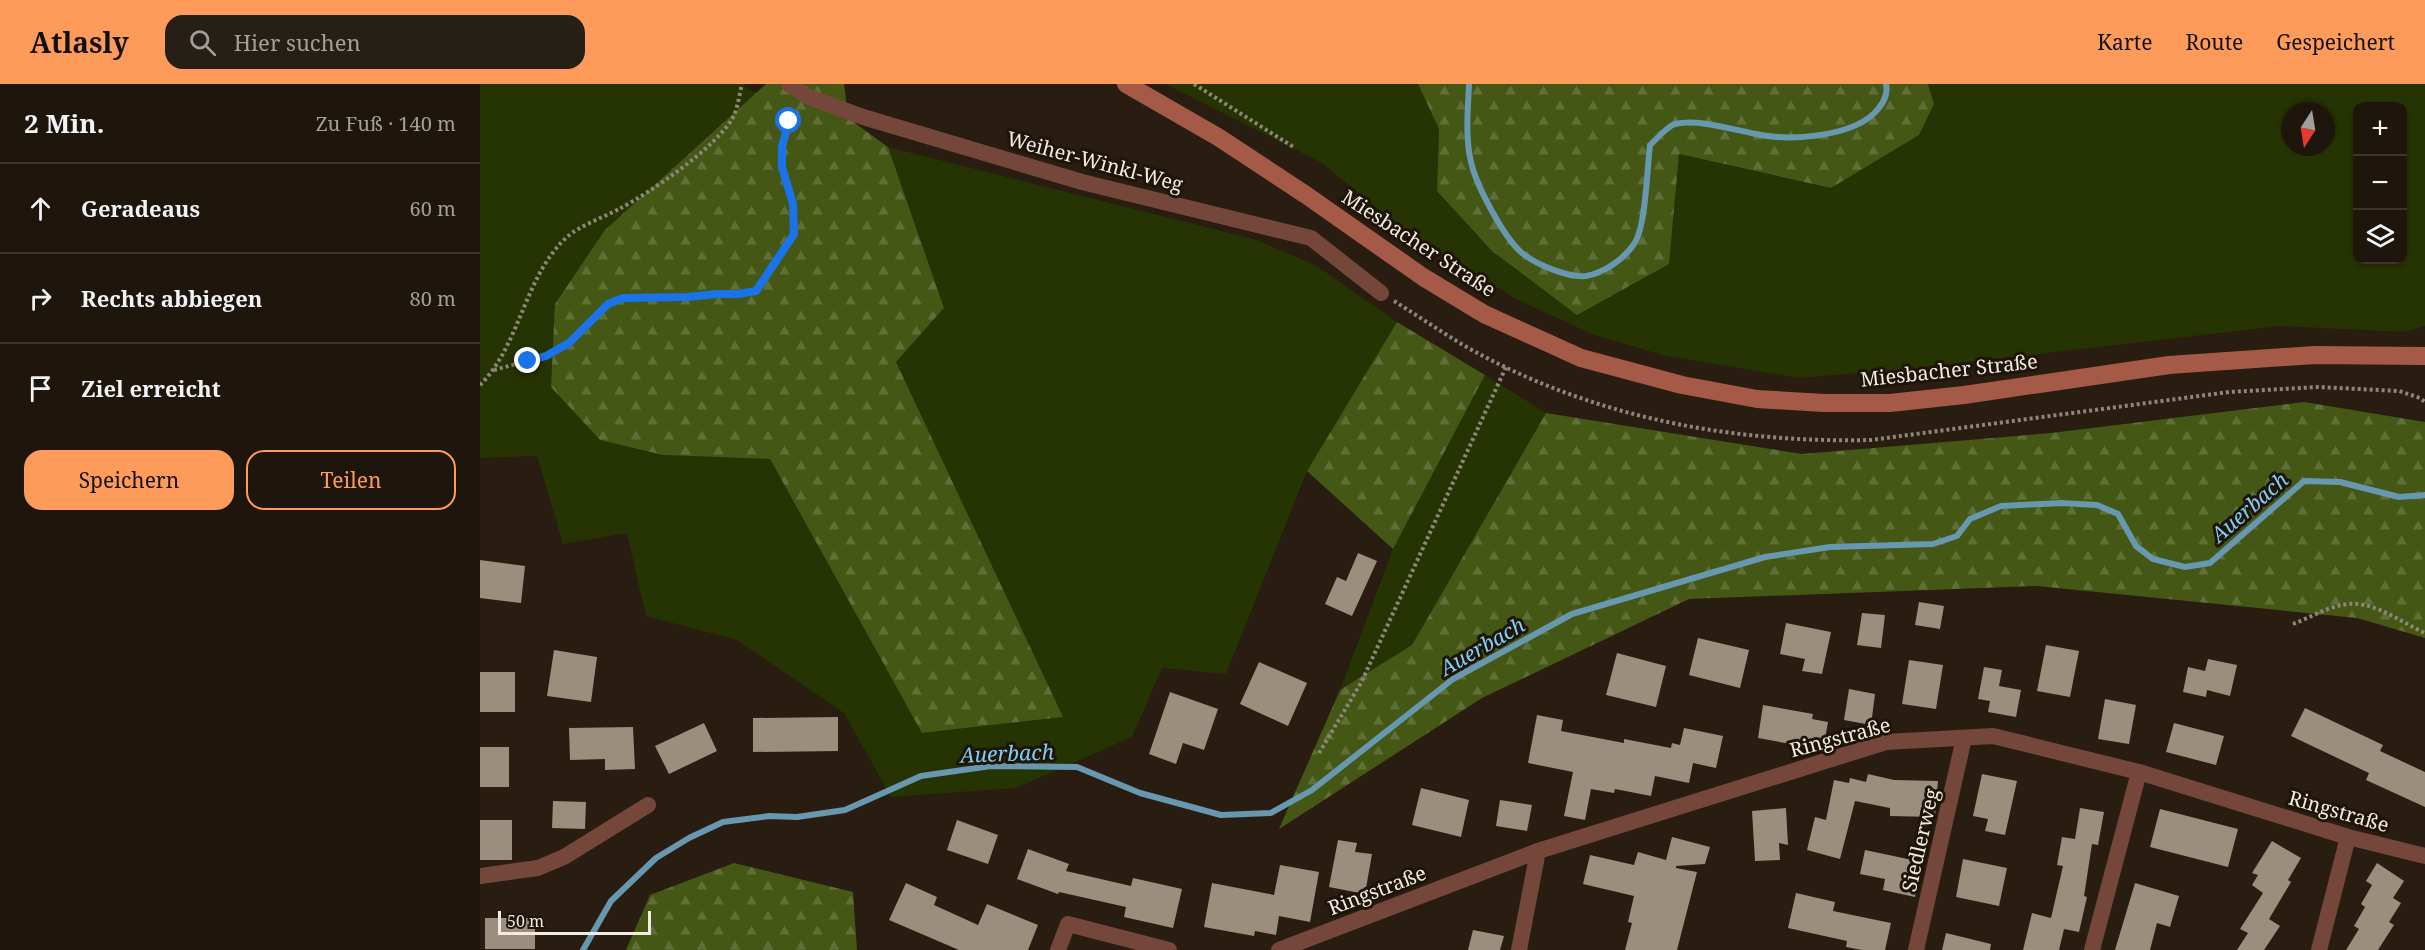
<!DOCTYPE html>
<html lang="de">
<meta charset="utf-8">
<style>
body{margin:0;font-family:"Noto Serif",serif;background:#261f15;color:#f1f3f6}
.controls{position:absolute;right:18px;top:18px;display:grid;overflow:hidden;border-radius:12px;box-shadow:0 2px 4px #0004}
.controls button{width:54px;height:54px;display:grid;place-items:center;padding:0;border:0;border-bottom:2px solid #3c352d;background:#1e160c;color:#f1f3f6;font:30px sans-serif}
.compass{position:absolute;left:1801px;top:18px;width:54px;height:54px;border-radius:50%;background:#1e160c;box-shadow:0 2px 4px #0004;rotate:192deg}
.scale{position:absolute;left:18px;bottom:15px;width:153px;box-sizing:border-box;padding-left:6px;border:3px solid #f2ebe2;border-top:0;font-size:16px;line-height:21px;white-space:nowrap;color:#f2ebe2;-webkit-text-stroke:4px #1e1407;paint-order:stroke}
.stop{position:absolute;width:18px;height:18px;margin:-14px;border:4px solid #1a73e8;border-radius:50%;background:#fff}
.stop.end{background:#1a73e8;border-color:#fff;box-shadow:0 2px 6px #0008}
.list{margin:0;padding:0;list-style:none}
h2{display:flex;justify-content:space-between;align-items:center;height:78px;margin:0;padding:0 24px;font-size:26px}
h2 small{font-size:20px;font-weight:400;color:#a19f9d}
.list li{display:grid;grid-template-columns:39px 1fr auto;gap:18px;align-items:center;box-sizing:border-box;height:90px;padding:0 24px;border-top:2px solid #3c352d}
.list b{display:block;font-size:22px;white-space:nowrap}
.list em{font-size:20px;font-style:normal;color:#a19f9d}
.actions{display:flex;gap:12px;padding:18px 24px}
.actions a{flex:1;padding:14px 0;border:2px solid #ff9b5a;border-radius:18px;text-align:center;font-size:21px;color:#ff9b5a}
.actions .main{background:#ff9b5a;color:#111}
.icon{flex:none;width:33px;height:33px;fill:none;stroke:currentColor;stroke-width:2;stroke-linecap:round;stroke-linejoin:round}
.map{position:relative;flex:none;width:1945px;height:866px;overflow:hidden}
header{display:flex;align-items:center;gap:36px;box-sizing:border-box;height:84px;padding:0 30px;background:#ff9b5a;color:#111}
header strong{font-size:28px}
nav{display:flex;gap:33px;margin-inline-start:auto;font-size:21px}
.search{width:420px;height:54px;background:#261f15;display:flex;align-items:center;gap:15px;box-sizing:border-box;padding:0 21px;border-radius:18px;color:#a19f9d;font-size:22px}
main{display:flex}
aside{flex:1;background:#1e160c}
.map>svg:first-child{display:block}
.grass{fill:#263302;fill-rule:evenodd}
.forest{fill:url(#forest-firs)}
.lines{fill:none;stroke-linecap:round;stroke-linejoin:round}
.stream{stroke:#6798b0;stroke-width:6}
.building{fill:#9b8e7d}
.path{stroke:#8f867b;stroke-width:4;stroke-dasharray:3 3;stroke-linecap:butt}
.minor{stroke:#75463a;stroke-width:16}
.secondary{stroke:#a55a47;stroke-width:18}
.route{stroke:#1a73e8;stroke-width:8}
.labels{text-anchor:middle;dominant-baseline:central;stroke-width:6;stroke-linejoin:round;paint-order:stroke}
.street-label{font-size:20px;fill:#f2ebe2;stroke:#1e1407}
.water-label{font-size:21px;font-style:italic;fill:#7fcdf8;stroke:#1e1407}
</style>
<header>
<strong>Atlasly</strong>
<div class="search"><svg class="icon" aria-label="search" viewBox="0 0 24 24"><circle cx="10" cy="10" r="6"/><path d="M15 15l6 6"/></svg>Hier suchen</div>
<nav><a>Karte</a><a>Route</a><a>Gespeichert</a></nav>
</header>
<main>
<aside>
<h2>2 Min.<small>Zu Fuß · 140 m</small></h2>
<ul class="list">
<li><svg class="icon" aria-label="ahead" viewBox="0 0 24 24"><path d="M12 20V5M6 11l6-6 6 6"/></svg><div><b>Geradeaus</b></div><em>60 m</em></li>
<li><svg class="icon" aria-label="right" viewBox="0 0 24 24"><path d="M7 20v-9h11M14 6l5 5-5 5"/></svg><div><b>Rechts abbiegen</b></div><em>80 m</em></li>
<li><svg class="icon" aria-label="arrive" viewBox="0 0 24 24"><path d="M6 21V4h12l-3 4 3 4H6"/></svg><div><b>Ziel erreicht</b></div></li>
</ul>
<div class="actions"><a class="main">Speichern</a><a>Teilen</a></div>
</aside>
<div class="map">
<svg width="1945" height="866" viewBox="0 0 1945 866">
<defs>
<pattern id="forest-firs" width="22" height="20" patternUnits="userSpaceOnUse" patternTransform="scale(1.5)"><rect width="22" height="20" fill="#445715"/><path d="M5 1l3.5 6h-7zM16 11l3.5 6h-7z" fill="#5f6f37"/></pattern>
</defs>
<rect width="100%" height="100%" fill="#281d10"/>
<g class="grass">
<path d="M 0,0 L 260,0 L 277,9 L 125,146 L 183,371 L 290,375 L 443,649 L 582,633 L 416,278 L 464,224 L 408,63 L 777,156 L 837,182 L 917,238 L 827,387 L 746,590 L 682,584 L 652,653 L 536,704 L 411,713 L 364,629 L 257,556 L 166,532 L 147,449 L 83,460 L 57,372 L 0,374 Z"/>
<path d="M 685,0 L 938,0 L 959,45 L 957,107 L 1189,180 L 1198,70 L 1351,104 L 1454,20 L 1448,0 L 1945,0 L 1945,242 L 1924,248 L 1800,242 L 1428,285 L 1318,294 L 1182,271 L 1112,250 L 1036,215 L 925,147 L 842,79 ZM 1878,22 L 1922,22 L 1922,176 L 1878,176 ZM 1810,27 L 1846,27 L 1846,63 L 1810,63 Z"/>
<path d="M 1005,291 L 1066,329 L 932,561 L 860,606 L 913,465 Z"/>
</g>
<g class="forest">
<path d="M 286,0 L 364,0 L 368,34 L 408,63 L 464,224 L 416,278 L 583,633 L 442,649 L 290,375 L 183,371 L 120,356 L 71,303 L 75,220 L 125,146 Z"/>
<path d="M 938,0 L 1448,0 L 1454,20 L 1439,51 L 1351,104 L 1199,70 L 1189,180 L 1097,231 L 1012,167 L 957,107 L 959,45 Z"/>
<path d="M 917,238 L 1005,291 L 913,465 L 827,387 Z"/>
<path d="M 1824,318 L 1945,338 L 1945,554 L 1877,534 L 1557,502 L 1209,515 L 1002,614 L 799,745 L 860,606 L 932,561 L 1066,329 L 1322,370 L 1571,349 Z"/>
<path d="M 254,779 L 373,808 L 377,866 L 146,866 L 170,811 Z"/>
</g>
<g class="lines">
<g class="stream">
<path d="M 989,0 C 988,25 985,53 991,78 C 996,101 1024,154 1042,169 C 1055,180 1088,194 1106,192 C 1124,189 1144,175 1154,160 C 1166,143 1167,84 1170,61 C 1177,55 1186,43 1195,40 C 1218,34 1257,47 1281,51 C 1314,57 1377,52 1398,25 C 1404,18 1408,9 1406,0"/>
<path d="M 103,866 L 131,817 L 176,774 L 209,754 L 243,738 L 289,732 L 317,733 L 365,726 L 441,692 L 511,682 L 597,683 L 660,709 L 741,731 L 791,729 L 832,706 L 973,595 L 1092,530 L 1285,473 L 1350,463 L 1453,460 L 1477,452 L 1490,435 L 1521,422 L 1581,419 L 1617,421 L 1638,430 L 1656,462 L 1673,475 L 1705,483 L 1730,479 L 1824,397 L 1860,398 L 1919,413 L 1945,411"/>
</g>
</g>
<g class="building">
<path d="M 878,469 L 897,477 L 872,532 L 845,520 L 857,493 L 866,497 Z"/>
<path d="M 0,476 L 45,482 L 41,519 L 0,514 Z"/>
<path d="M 1439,518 L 1464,522 L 1460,545 L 1435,541 Z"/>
<path d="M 1382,529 L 1405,531 L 1401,564 L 1377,561 Z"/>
<path d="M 1306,539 L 1351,548 L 1342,590 L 1322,587 L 1325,575 L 1300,570 Z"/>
<path d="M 1218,554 L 1269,566 L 1260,604 L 1209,591 Z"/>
<path d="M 1566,561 L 1599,567 L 1590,613 L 1557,607 Z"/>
<path d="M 74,566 L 117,573 L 111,618 L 67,612 Z"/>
<path d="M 1137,569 L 1186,582 L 1176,623 L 1126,611 Z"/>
<path d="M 1728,575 L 1757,581 L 1750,612 L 1727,606 L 1726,613 L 1703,608 L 1708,583 L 1725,587 Z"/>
<path d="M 1429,576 L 1463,581 L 1456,625 L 1422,620 Z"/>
<path d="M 779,578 L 827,599 L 808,642 L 760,620 Z"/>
<path d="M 1504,583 L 1522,586 L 1519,602 L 1541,606 L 1536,633 L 1508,628 L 1510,617 L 1498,615 Z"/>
<rect x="0" y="588" width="35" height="40"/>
<path d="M 1369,605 L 1395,610 L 1391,641 L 1364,636 Z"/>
<path d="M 690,608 L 738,625 L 724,666 L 703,659 L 696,680 L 669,670 Z"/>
<path d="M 1625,615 L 1656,621 L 1649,660 L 1618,655 Z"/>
<path d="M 1283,621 L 1333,630 L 1332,635 L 1348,638 L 1343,666 L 1278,654 Z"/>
<path d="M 1825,624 L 1903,661 L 1900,667 L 1945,688 L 1945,723 L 1886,696 L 1889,689 L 1811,652 Z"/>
<path d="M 1057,631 L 1083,636 L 1081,647 L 1144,659 L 1144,655 L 1191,664 L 1192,659 L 1200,661 L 1204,644 L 1243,652 L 1236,684 L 1213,679 L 1209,699 L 1175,692 L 1171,712 L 1135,705 L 1134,709 L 1111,705 L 1105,736 L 1084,732 L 1093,688 L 1048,679 Z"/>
<path d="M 358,633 L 358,667 L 273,668 L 273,634 Z"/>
<path d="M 224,639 L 237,667 L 189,690 L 175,662 Z"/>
<path d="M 1694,639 L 1744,652 L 1736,681 L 1686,668 Z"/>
<path d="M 153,643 L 155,685 L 125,686 L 125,675 L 90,676 L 89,644 Z"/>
<rect x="0" y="663" width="29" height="40"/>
<path d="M 1388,690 L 1414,696 L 1458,697 L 1455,733 L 1410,732 L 1410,724 L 1375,717 L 1360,775 L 1327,766 L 1335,733 L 1346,736 L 1354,696 L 1369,699 L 1370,694 L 1386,698 Z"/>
<path d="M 1502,690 L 1537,697 L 1525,751 L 1505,747 L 1508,735 L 1493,732 Z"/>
<path d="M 941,704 L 989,716 L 981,753 L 932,741 Z"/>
<path d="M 1020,716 L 1052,721 L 1047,747 L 1016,742 Z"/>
<path d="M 73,717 L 106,718 L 105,745 L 72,744 Z"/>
<path d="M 1306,724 L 1308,761 L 1299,759 L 1300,776 L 1275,777 L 1272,727 Z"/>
<path d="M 1600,724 L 1624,728 L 1618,761 L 1612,760 L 1604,812 L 1607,813 L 1599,848 L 1584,845 L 1579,866 L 1543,866 L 1552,829 L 1571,834 L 1583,782 L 1577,781 L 1582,753 L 1595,755 Z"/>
<path d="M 1680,725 L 1758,745 L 1748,783 L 1670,763 Z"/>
<rect x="0" y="736" width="32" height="40"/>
<path d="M 477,736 L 518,751 L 508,780 L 467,766 Z"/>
<path d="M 1192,753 L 1230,763 L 1225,780 L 1196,782 L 1196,784 L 1217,788 L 1197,866 L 1145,866 L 1152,839 L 1148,838 L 1154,812 L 1103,800 L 1110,771 L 1154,781 L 1158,768 L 1186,776 Z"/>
<path d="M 858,756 L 877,759 L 875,768 L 892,770 L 885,810 L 849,803 Z"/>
<path d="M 1792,757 L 1821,774 L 1808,796 L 1811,798 L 1789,835 L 1800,842 L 1784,866 L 1757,866 L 1768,849 L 1760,845 L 1783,809 L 1772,801 L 1778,791 L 1772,789 Z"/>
<path d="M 548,765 L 589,780 L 586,787 L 651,802 L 653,794 L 702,805 L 693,844 L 644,833 L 646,823 L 579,808 L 578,810 L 537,795 Z"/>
<path d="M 1385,766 L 1442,778 L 1435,813 L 1403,806 L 1405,795 L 1380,790 Z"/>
<path d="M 1483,775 L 1527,784 L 1519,822 L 1476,813 Z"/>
<path d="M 1897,779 L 1924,797 L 1913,814 L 1921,819 L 1909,838 L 1914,841 L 1898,866 L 1866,866 L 1879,845 L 1874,842 L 1885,823 L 1881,820 L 1892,801 L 1886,797 Z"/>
<path d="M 800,781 L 839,788 L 830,838 L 799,832 L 796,851 L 775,847 L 774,852 L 724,843 L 732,799 L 794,811 Z"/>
<path d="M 426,799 L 457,813 L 454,821 L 498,841 L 507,820 L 558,841 L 548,866 L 479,866 L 409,836 Z"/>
<path d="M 1655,799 L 1699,812 L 1690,843 L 1677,839 L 1670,866 L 1635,866 Z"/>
<path d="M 1316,809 L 1355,818 L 1353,827 L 1411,839 L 1405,866 L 1382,866 L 1366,863 L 1367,857 L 1308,844 Z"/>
<rect x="5" y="834" width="50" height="31"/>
<path d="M 993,846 L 1024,852 L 1020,866 L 988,866 Z"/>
<path d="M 1466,849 L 1511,860 L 1510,866 L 1462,866 Z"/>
</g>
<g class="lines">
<g class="path">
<path d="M 714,0 L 815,64"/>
<path d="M 914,217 C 945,236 975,258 1007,274 C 1126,336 1259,359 1391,356 L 1749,308 L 1838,303 L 1919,307 L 1940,314 L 1945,318"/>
<path d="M 14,286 L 66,272 L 89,259 L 128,220 L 143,214 L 207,213 L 237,210 L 258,210 L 276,207 C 282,201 313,154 314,148 C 321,103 280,73 318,27"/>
<path d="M 0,301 C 41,260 44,192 87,153 C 99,142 124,133 139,125 C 170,109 235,64 252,35 C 258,25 259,11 262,0"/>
<path d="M 1813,540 C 1829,534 1846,524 1862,521 C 1891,514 1920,538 1945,549"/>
<path d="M 839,669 L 881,599 L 1026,283"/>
</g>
<g class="minor">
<path d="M 309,0 L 329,13 L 383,33 L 602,98 L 831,154 L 901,209"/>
<path d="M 0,792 L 58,784 L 84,773 L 168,721"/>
<path d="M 578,866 L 588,840 L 689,866"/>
<path d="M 799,866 L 1058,767 L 1406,658 L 1513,652 L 1659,688 L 1868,753 L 1945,772"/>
<path d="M 1039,866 L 1058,767"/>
<path d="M 1436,866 L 1484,654"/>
<path d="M 1612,866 L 1659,688"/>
<path d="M 1839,866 L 1868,753"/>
</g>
<path class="secondary" d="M 646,0 L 738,53 L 826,111 L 943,193 L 1004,230 L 1101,274 L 1202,301 L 1277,315 L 1344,319 L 1410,319 L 1484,311 L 1689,281 L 1835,271 L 1945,272"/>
</g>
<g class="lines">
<path class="route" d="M 48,277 L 66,272 L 89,259 L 128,220 L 143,214 L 207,213 L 237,210 L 258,210 L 276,207 L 314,150 L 313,120 L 302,83 L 302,63 L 309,37"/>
</g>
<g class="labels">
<g class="street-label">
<text transform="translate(615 77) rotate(15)">Weiher-Winkl-Weg</text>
<text transform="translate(939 159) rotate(33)">Miesbacher Straße</text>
<text transform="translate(1469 286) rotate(-6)">Miesbacher Straße</text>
<text transform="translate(1360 653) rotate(-15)">Ringstraße</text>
<text transform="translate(1859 727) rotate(16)">Ringstraße</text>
<text transform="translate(1440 756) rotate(-77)">Siedlerweg</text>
<text transform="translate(897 806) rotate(-21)">Ringstraße</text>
</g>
<g class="water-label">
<text transform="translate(1769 423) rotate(-41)">Auerbach</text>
<text transform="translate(1002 562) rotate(-30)">Auerbach</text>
<text transform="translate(527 669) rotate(-2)">Auerbach</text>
</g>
</g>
</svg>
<div class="controls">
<button>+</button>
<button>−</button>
<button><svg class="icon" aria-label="layers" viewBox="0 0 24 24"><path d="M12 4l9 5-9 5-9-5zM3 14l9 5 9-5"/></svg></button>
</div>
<svg class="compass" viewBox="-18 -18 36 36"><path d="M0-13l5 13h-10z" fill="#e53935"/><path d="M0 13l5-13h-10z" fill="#a19f9d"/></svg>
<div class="scale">50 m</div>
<div class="stop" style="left:309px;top:37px"></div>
<div class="stop end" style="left:48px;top:277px"></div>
</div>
</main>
